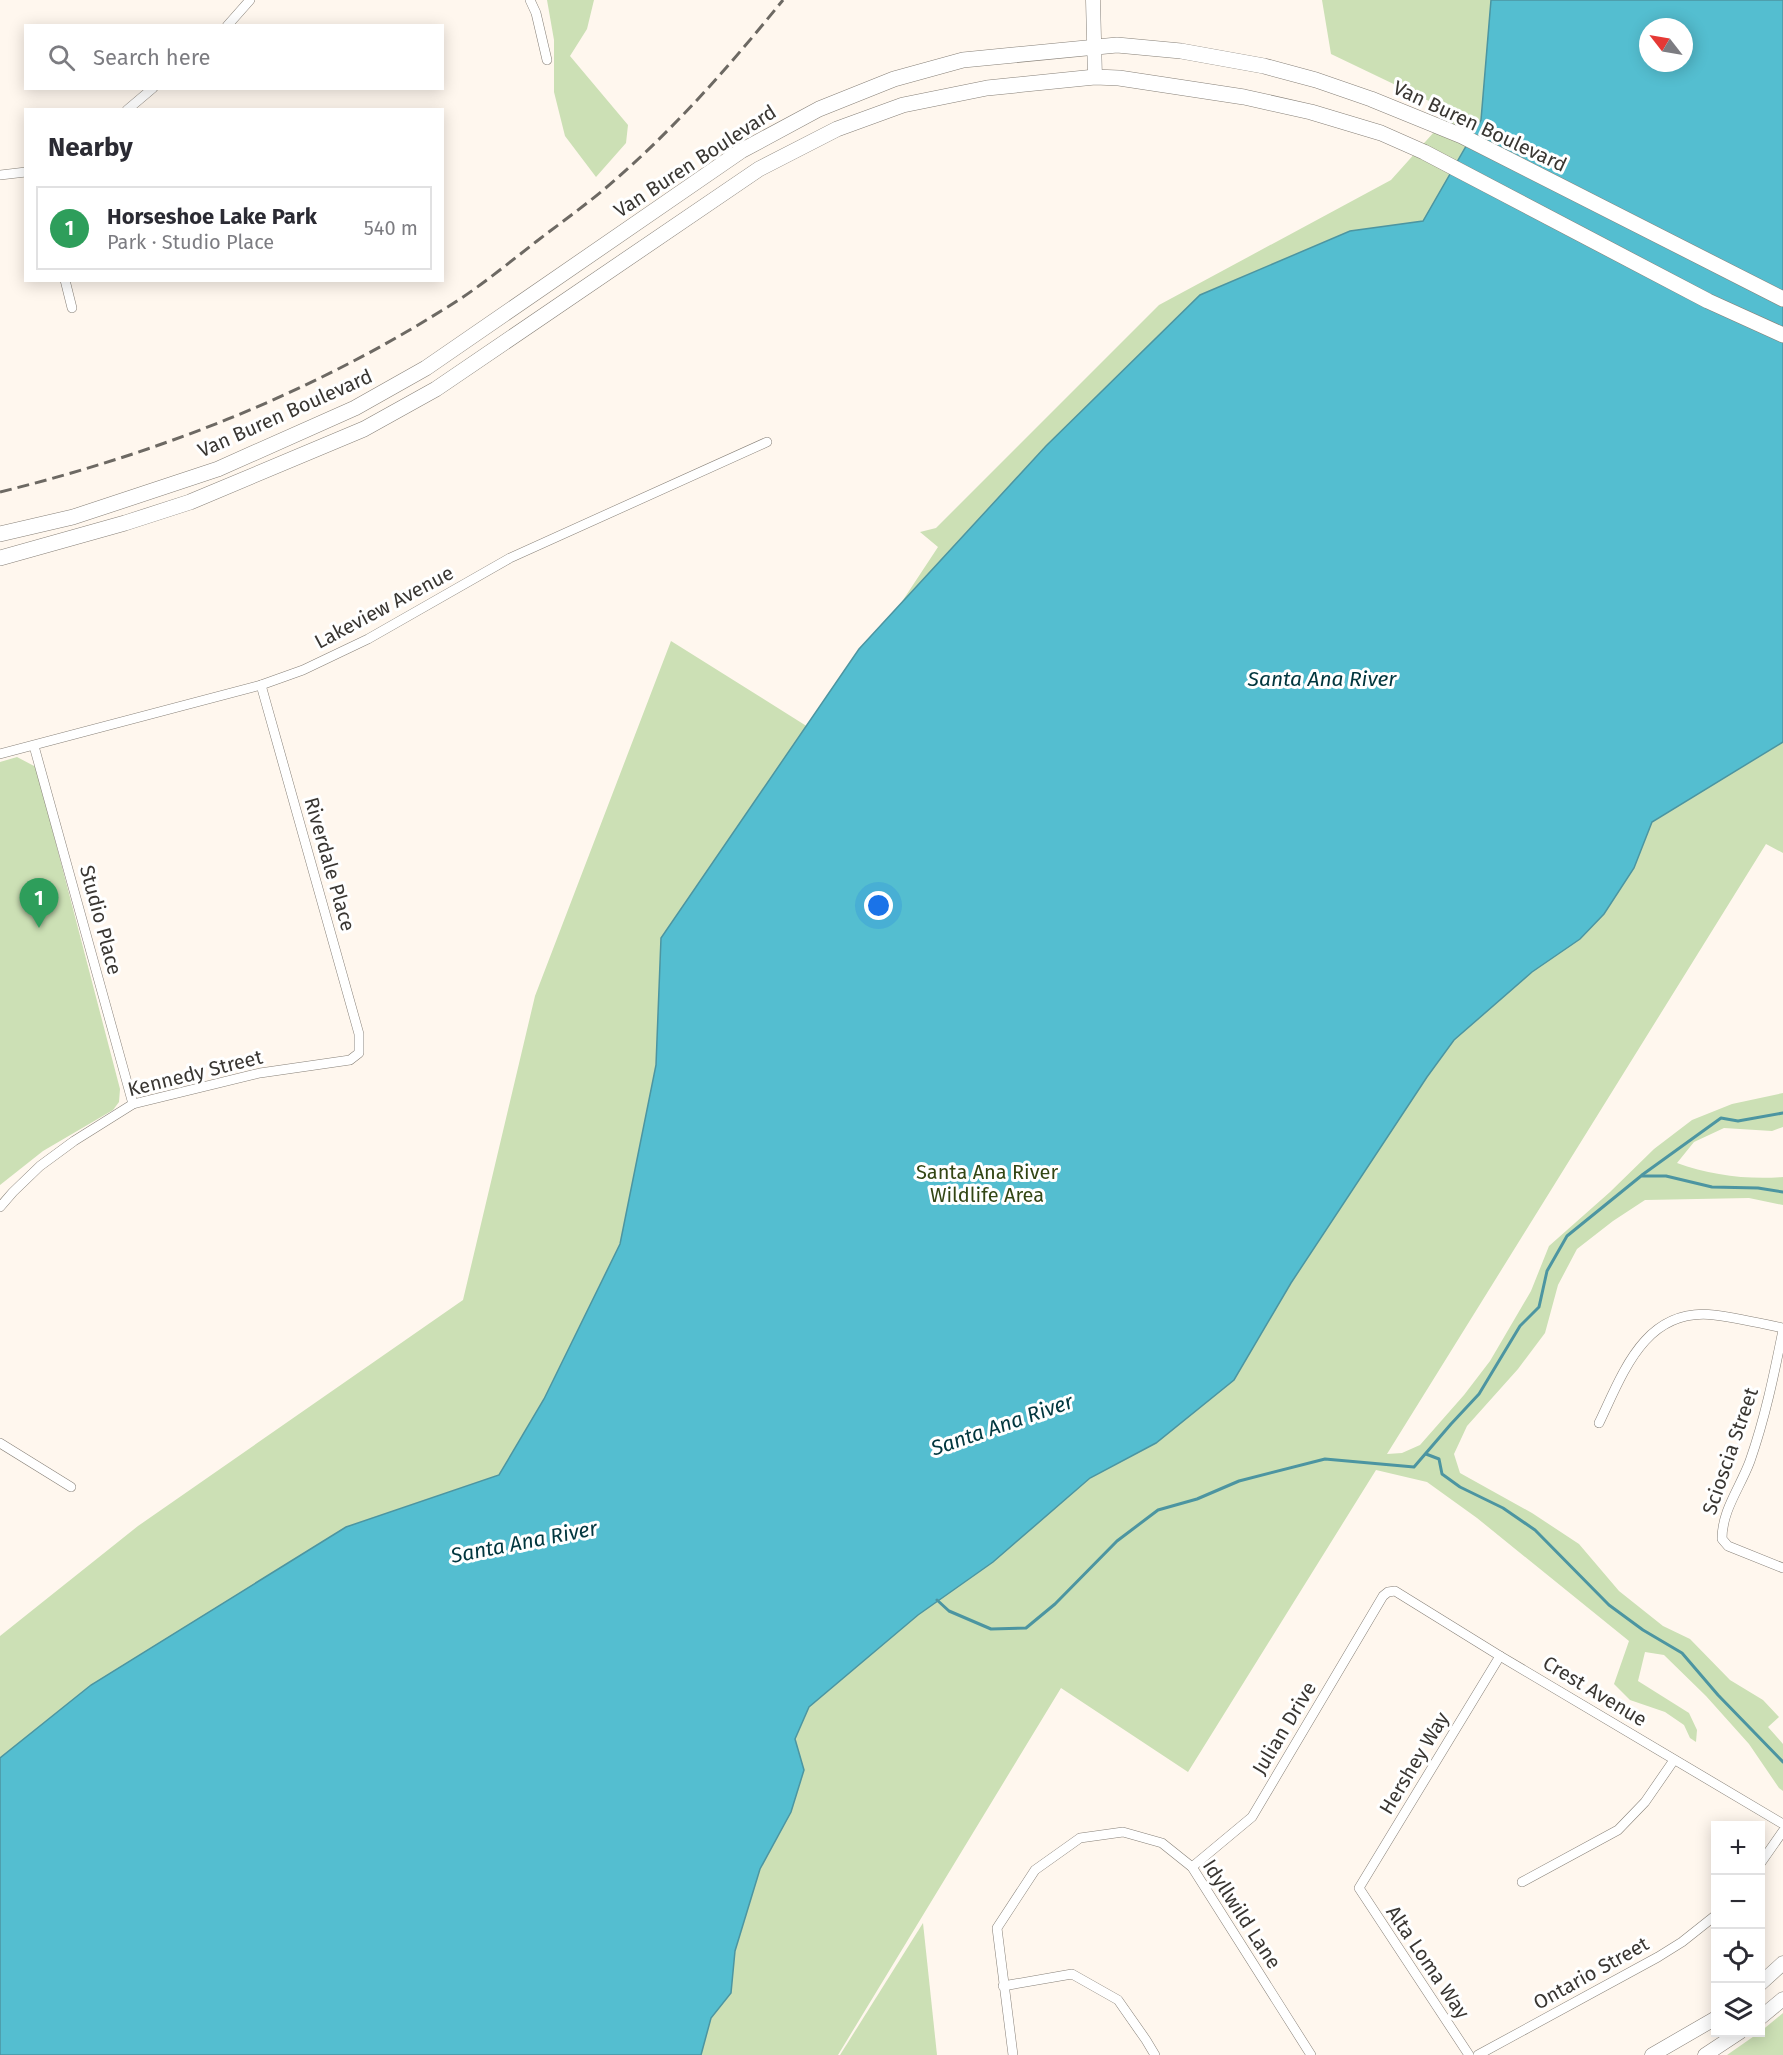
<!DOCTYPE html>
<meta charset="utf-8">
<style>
body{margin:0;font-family:"Fira Sans",sans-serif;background:#f7f7f7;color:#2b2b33}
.controls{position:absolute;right:18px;bottom:18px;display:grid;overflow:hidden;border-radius:0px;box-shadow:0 3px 15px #0003}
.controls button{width:54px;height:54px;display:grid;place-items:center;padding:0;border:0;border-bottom:2px solid #e1e1e2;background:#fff;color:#2b2b33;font:30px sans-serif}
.compass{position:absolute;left:1639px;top:18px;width:54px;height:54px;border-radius:50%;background:#fff;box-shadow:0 3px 15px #0003;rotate:301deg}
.you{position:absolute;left:879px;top:906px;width:21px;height:21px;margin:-15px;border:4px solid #fff;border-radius:50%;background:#1a73e8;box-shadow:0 0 0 9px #1a73e833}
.badge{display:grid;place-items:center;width:39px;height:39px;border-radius:50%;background:#526208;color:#fff;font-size:20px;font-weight:700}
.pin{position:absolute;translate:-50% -50px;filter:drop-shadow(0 2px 3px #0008)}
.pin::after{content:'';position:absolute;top:32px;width:21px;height:18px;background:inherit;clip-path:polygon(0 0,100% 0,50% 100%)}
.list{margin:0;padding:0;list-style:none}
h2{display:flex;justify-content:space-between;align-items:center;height:78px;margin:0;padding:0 24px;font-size:26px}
h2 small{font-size:20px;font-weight:400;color:#7c7c81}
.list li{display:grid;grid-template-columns:39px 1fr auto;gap:18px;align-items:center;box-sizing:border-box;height:84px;margin:0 12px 12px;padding:0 12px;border:2px solid #e1e1e2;border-radius:0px}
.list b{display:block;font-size:22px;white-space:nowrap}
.list p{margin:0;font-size:20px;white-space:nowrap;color:#7c7c81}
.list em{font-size:20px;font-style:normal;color:#7c7c81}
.icon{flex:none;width:33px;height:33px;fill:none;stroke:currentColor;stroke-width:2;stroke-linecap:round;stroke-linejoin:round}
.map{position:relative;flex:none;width:1783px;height:2055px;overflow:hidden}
.search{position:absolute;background:#fff;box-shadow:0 3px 15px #0003;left:24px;top:24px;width:420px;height:66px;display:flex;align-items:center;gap:15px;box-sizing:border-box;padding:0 21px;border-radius:0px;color:#7c7c81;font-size:22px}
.panel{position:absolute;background:#fff;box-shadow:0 3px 15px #0003;left:24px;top:108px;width:420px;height:174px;border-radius:0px}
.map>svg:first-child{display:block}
.green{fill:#cce0b5;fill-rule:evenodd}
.water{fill:#54bed0;stroke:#4c95a1;stroke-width:1.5;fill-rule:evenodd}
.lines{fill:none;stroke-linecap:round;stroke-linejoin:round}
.stream{stroke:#4c95a1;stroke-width:3}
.street-casing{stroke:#878078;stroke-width:10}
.secondary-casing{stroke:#878078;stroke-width:15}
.primary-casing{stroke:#878078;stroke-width:16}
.street{stroke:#fff;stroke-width:9}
.secondary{stroke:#fff;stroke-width:14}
.primary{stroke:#fff;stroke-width:15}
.rail{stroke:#6d6963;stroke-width:3;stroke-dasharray:12 6;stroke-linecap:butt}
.labels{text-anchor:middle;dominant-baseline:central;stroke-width:6;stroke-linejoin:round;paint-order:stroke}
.street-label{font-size:20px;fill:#393632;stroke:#fff}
.park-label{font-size:20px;fill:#334614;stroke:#fff}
.water-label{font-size:21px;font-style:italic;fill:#01363e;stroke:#fff}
</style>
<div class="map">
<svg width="1783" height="2055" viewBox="0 0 1783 2055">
<rect width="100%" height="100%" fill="#fff7ee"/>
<g class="green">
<path d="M 547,0 L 594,0 L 587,29 L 570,56 L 628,125 L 626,143 L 596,177 L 565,136 L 554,92 L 554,40 Z"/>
<path d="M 1322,0 L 1783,0 L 1783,853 L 1766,844 L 1387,1454 L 1402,1453 L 1420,1445 L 1464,1395 L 1490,1361 L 1531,1291 L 1549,1246 L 1610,1192 L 1654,1149 L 1692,1120 L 1732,1104 L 1783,1093 L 1783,1127 L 1772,1131 L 1724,1128 L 1694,1142 L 1677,1163 C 1710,1175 1748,1180 1783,1177 L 1783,1205 L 1749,1198 L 1645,1200 L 1613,1221 L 1577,1249 L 1558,1285 L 1545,1333 L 1518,1369 L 1467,1426 L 1454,1454 L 1460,1473 L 1532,1513 L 1579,1544 L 1619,1591 L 1663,1626 L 1690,1639 L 1730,1680 L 1763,1700 L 1779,1717 L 1768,1727 L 1783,1744 L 1783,1791 L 1779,1788 L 1749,1744 L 1706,1696 L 1664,1655 L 1645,1652 L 1638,1681 L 1689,1713 L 1697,1730 L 1696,1742 L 1690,1738 L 1684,1725 L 1665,1712 L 1630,1700 L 1614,1684 L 1629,1641 L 1477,1518 L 1427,1482 L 1376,1470 L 1188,1772 L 1061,1688 L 838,2055 L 0,2055 L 0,1636 L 138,1526 L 463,1300 L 535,996 L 671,641 L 816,732 L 938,547 L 920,532 L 936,528 L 1159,305 L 1391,180 L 1452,112 L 1331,54 ZM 1648,27 L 1684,27 L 1684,63 L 1648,63 Z"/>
<path d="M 17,757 L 36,767 L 120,1089 L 119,1102 L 113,1110 L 43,1151 L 0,1185 L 0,762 Z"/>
<path d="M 923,1923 L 937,2055 L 840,2055 Z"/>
<path d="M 1783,2013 L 1783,2055 L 1727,2055 L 1760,2032 Z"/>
</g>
<path class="water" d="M 1491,0 L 1783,0 L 1783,742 L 1652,822 L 1634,868 L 1604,914 L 1580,939 L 1532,972 L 1454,1040 L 1427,1077 L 1291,1283 L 1234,1380 L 1156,1443 L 1090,1478 L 993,1562 L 918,1615 L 809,1707 L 795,1739 L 804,1770 L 791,1812 L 760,1869 L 735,1951 L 731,1993 L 711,2018 L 701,2055 L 0,2055 L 0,1758 L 91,1685 L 346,1527 L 499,1475 L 544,1399 L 620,1244 L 656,1065 L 661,938 L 859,649 L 1046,446 L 1200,295 L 1350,231 L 1423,221 L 1481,120 ZM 1648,27 L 1684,27 L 1684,63 L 1648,63 Z"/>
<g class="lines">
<g class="stream">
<path d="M 1642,1175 L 1721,1118 L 1738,1121 L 1783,1113"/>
<path d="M 1426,1454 L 1439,1459 L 1442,1474 L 1460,1487 L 1503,1508 L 1535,1530 L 1609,1605 L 1643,1630 L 1682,1653 L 1718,1695 L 1783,1762"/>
<path d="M 937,1600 L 949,1611 L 991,1629 L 1026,1628 L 1055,1604 L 1117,1541 L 1158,1510 L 1197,1499 L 1239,1481 L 1325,1459 L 1414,1467 L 1451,1424 L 1479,1394 L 1520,1326 L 1539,1307 L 1547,1271 L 1567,1236 L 1641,1176 L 1666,1176 L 1712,1187 L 1758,1188 L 1783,1192"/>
</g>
<defs>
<g id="street">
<path d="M 530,0 L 536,13 L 547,60"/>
<path d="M 227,26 L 250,0"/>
<path d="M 127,110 L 153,88"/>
<path d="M 0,175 L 26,172"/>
<path d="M 65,280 L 72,308"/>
<path d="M 34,746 L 133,1104"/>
<path d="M 0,754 L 261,685 L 303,670 L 368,639 L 510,558 L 767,442"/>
<path d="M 0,1207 L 13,1192 L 40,1166 L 74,1141 L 133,1104 L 260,1073 L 350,1060 L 359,1053 L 359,1034 L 261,685"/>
<path d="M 1783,1330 C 1774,1375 1765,1418 1750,1461 C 1740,1488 1722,1510 1722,1539 L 1728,1546 L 1783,1568"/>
<path d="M 1599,1423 C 1623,1373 1645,1307 1714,1315 C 1737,1318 1760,1323 1783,1328"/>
<path d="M 0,1443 L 71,1487"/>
<path d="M 1760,1864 L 1783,1831"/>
<path d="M 1192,1867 L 1252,1817 L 1383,1596 L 1388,1592 L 1395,1591 L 1500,1656 L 1783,1824"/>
<path d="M 1522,1882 L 1618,1830 L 1645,1802 L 1674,1760"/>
<path d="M 1003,1986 L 1072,1974 L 1118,2000 L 1146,2040 L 1155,2055"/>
<path d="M 1013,2055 L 997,1928 L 1035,1870 L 1080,1838 L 1123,1832 L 1162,1843 L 1192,1867 L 1311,2055"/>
<path d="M 1469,2055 L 1359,1888 L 1500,1656"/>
<path d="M 1478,2055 L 1658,1957 L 1682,1942 L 1716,1915"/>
</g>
<g id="secondary">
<path d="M 1093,0 L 1095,77"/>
<path d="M 1760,1984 L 1783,1963"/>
<path d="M 1760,2018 L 1783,1999"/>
<path d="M 1652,2055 L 1716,2018"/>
<path d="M 1705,2055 L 1740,2032"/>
</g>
<g id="primary">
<path d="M 0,534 L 73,517 L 218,469 L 355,408 L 426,368 L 741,151 L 819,109 L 894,79 L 963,60 L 1117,45 L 1181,51 L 1264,66 L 1316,80 L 1371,99 L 1462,136 L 1783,299"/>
<path d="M 0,558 L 125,523 L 190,502 L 364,429 L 436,389 L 759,169 L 837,129 L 903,105 L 987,88 L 1095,77 L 1119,78 L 1244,97 L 1311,112 L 1381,133 L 1424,152 L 1708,301 L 1783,335"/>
</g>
</defs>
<use href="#street" class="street-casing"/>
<use href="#secondary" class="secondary-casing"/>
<use href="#primary" class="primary-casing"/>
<use href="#street" class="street"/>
<use href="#secondary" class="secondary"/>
<use href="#primary" class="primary"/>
<path class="rail" d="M 0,492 C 155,454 305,396 441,311 C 475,291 506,265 537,241 C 563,221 590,202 615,180 C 677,126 732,63 783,0"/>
</g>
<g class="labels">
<g class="street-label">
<text transform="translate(1480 126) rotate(25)">Van Buren Boulevard</text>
<text transform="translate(695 161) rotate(-33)">Van Buren Boulevard</text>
<text transform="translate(285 413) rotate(-24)">Van Buren Boulevard</text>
<text transform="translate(384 607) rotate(-28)">Lakeview Avenue</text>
<text transform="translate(330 864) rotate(74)">Riverdale Place</text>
<text transform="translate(101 920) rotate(75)">Studio Place</text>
<text transform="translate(195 1073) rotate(-14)">Kennedy Street</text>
<text transform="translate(1730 1451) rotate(-71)">Scioscia Street</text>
<text transform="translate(1595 1691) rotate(31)">Crest Avenue</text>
<text transform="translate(1284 1728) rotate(-59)">Julian Drive</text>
<text transform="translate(1414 1763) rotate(-59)">Hershey Way</text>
<text transform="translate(1242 1914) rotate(57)">Idyllwild Lane</text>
<text transform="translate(1428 1962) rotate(56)">Alta Loma Way</text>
<text transform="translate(1591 1973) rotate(-29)">Ontario Street</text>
</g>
<g class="park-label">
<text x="987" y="1172">Santa Ana River<tspan x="987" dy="23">Wildlife Area</tspan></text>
</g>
<g class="water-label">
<text x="1322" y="679">Santa Ana River</text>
<text transform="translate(1002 1425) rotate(-19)">Santa Ana River</text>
<text transform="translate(524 1542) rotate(-11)">Santa Ana River</text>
</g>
</g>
</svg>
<div class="controls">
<button>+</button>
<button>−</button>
<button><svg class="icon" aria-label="locate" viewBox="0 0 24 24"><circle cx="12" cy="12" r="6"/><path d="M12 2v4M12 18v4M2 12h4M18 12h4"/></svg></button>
<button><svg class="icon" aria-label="layers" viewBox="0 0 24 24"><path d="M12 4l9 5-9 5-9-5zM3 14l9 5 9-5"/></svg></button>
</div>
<svg class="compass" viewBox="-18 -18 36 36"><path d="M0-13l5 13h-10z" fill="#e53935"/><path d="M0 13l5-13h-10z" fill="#7c7c81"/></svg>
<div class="you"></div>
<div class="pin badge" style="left:39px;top:928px;background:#2e9e5b">1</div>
<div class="search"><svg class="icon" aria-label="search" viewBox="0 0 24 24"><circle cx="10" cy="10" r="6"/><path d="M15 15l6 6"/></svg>Search here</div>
<section class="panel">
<h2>Nearby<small></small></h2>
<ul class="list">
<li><span class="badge" style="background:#2e9e5b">1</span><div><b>Horseshoe Lake Park</b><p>Park · Studio Place</p></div><em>540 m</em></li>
</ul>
</section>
</div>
